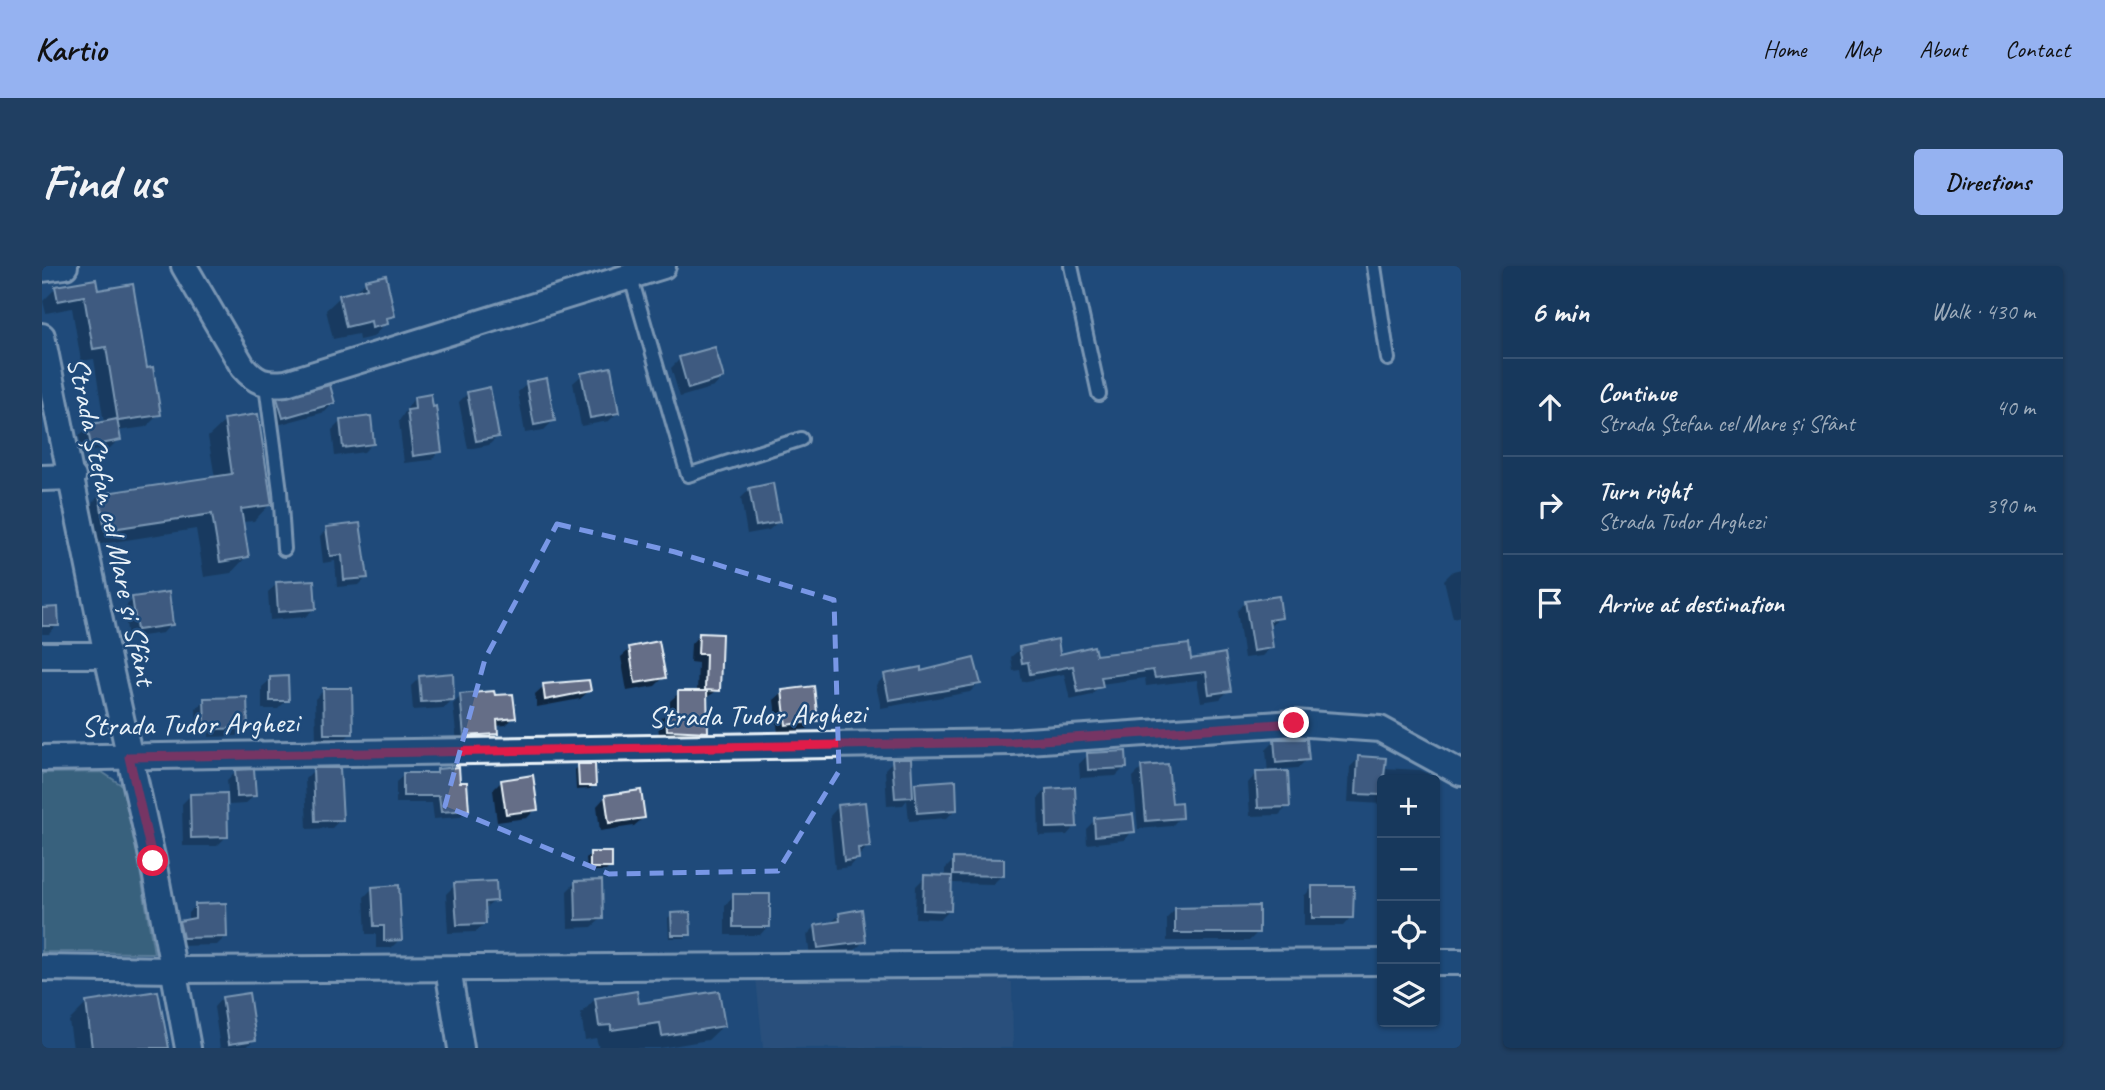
<!DOCTYPE html>
<meta charset="utf-8">
<style>
body{margin:0;font-family:Caveat,sans-serif;background:#203f62;color:#f1f3f6}
.controls{position:absolute;right:21px;bottom:21px;display:grid;overflow:hidden;border-radius:7px;box-shadow:0 2px 5px #0004}
.controls button{width:63px;height:63px;display:grid;place-items:center;padding:0;border:0;border-bottom:2px solid #365272;background:#17385c;color:#f1f3f6;font:35px sans-serif}
.stop{position:absolute;width:21px;height:21px;margin:-16px;border:5px solid #e11d48;border-radius:50%;background:#fff}
.stop.end{background:#e11d48;border-color:#fff;box-shadow:0 2px 7px #0008}
.list{margin:0;padding:0;list-style:none}
h2{display:flex;justify-content:space-between;align-items:center;height:91px;margin:0;padding:0 28px;font-size:30px}
h2 small{font-size:23px;font-weight:400;color:#9eacbb}
.list li{display:grid;grid-template-columns:46px 1fr auto;gap:21px;align-items:center;box-sizing:border-box;height:98px;padding:0 28px;border-top:2px solid #365272}
.list b{display:block;font-size:26px;white-space:nowrap}
.list p{margin:0;font-size:23px;white-space:nowrap;color:#9eacbb}
.list em{font-size:23px;font-style:normal;color:#9eacbb}
.icon{flex:none;width:38px;height:38px;fill:none;stroke:currentColor;stroke-width:2;stroke-linecap:round;stroke-linejoin:round}
.map{position:relative;flex:none;width:1419px;height:782px;overflow:hidden;border-radius:7px}
header{display:flex;align-items:center;gap:42px;box-sizing:border-box;height:98px;padding:0 35px;background:#95b2f1;color:#111}
header strong{font-size:33px}
nav{display:flex;gap:38px;margin-inline-start:auto;font-size:24px}
.intro{display:flex;align-items:center;justify-content:space-between;box-sizing:border-box;height:168px;padding:0 42px}
h1{margin:0;font-size:49px}
.button{padding:18px 32px;border-radius:7px;background:#95b2f1;color:#111;font-size:24px;font-weight:700}
main{display:flex;gap:42px;padding:0 42px}
aside{flex:1;background:#17385c;border-radius:7px;box-shadow:0 2px 5px #0004}
.map>svg:first-child{display:block}
.built{fill:#34557e}
.green{fill:#597d82;stroke:#a0b7bd;stroke-width:2}
.shadow{fill:#0007}
.building{fill:#656e87;stroke:#e8f1f8;stroke-width:2}
.lines{fill:none;stroke-linecap:round;stroke-linejoin:round}
.lane-casing{stroke:#e8f1f8;stroke-width:18}
.street-casing{stroke:#e8f1f8;stroke-width:30}
.lane{stroke:#1f4a7a;stroke-width:12}
.street{stroke:#1f4a7a;stroke-width:24}
.route{stroke:#e11d48;stroke-width:9}
.marked{fill:none;stroke:#7897e6;stroke-width:5;stroke-dasharray:14 9;stroke-linejoin:round}
.labels{text-anchor:middle;dominant-baseline:central;stroke-width:5;stroke-linejoin:round;paint-order:stroke}
.street-label{font-size:30px;fill:#e8f1f8;stroke:#1f4a7a}
</style>
<header>
<strong>Kartio</strong>
<nav><a>Home</a><a>Map</a><a>About</a><a>Contact</a></nav>
</header>
<div class="intro"><h1>Find us</h1><a class="button">Directions</a></div>
<main>
<div class="map">
<svg width="1419" height="782" viewBox="0 0 1419 782">
<rect width="100%" height="100%" fill="#1f4a7a"/>
<filter id="ink" filterUnits="userSpaceOnUse"><feTurbulence type="fractalNoise" baseFrequency=".0143" numOctaves="2"/><feDisplacementMap in="SourceGraphic" scale="14" xChannelSelector="R" yChannelSelector="G"/><feConvolveMatrix kernelMatrix="1 2 1 2 8 2 1 2 1" color-interpolation-filters="sRGB"/></filter>
<g filter="url(#ink)">
<path class="built" d="M 949,711 L 970,716 L 971,782 L 721,782 L 714,712 Z"/>
<path class="green" d="M 60,506 L 81,520 L 85,527 L 112,687 L 0,686 L 0,507 Z"/>
<g class="shadow">
<path d="M 324,15 L 351,49 L 331,71 L 317,74 L 316,68 L 291,73 L 284,44 L 298,31 L 311,27 Z"/>
<path d="M 14,22 L 55,26 L 104,104 L 117,148 L 104,161 L 75,165 L 77,173 L 68,182 L 41,187 L 37,170 L 46,161 L 62,157 L 52,93 L 39,95 L 30,42 L 4,47 L 1,35 Z"/>
<path d="M 638,93 L 680,112 L 672,121 L 638,131 L 629,102 Z"/>
<path d="M 540,109 L 576,146 L 567,155 L 539,160 L 531,117 Z"/>
<path d="M 485,118 L 511,155 L 502,164 L 483,167 L 476,126 Z"/>
<path d="M 426,127 L 456,170 L 447,179 L 426,183 L 417,136 Z"/>
<path d="M 372,132 L 389,143 L 398,185 L 389,194 L 362,197 L 357,155 Z"/>
<path d="M 236,134 L 291,137 L 283,146 L 232,160 L 227,143 Z"/>
<path d="M 183,155 L 228,238 L 212,255 L 200,256 L 205,290 L 189,307 L 162,311 L 154,263 L 46,280 L 41,246 L 58,229 L 173,212 L 166,171 Z"/>
<path d="M 298,156 L 330,178 L 322,186 L 293,190 L 290,164 Z"/>
<path d="M 708,223 L 736,256 L 727,264 L 705,268 L 699,232 Z"/>
<path d="M 285,263 L 324,312 L 317,319 L 295,321 L 293,295 L 281,297 L 278,270 Z"/>
<path d="M 1419,303 L 1419,350 L 1411,352 L 1402,314 L 1411,305 Z"/>
<path d="M 235,318 L 272,343 L 263,351 L 228,354 L 226,326 Z"/>
<path d="M 91,333 L 129,358 L 121,367 L 86,372 L 82,342 Z"/>
<path d="M 1204,336 L 1238,351 L 1226,361 L 1229,381 L 1220,390 L 1202,392 L 1195,345 Z"/>
<path d="M 0,344 L 15,359 L 7,368 L 0,368 Z"/>
<path d="M 657,369 L 678,370 L 676,424 L 664,432 L 664,465 L 655,474 L 617,472 L 616,454 L 628,445 L 628,435 L 637,427 L 655,426 L 656,397 L 648,396 L 649,378 Z"/>
<path d="M 588,383 L 622,411 L 613,420 L 585,425 L 579,391 Z"/>
<path d="M 978,383 L 1017,390 L 1147,395 L 1181,389 L 1187,424 L 1178,433 L 1159,436 L 1155,414 L 1104,420 L 1103,412 L 1059,418 L 1050,429 L 1028,434 L 1022,408 L 980,416 L 978,404 L 971,405 L 969,391 Z"/>
<path d="M 878,408 L 937,417 L 928,426 L 839,442 L 834,419 L 843,410 Z"/>
<path d="M 378,411 L 411,433 L 402,442 L 371,444 L 369,420 Z"/>
<path d="M 229,413 L 245,434 L 236,443 L 220,443 L 220,421 Z"/>
<path d="M 502,420 L 547,425 L 538,433 L 495,441 L 493,428 Z"/>
<path d="M 282,424 L 309,467 L 300,476 L 274,476 L 273,433 Z"/>
<path d="M 741,426 L 774,455 L 765,463 L 736,467 L 732,434 Z"/>
<path d="M 419,430 L 472,451 L 464,459 L 454,460 L 455,467 L 447,475 L 415,477 L 411,438 Z"/>
<path d="M 163,434 L 204,461 L 195,470 L 167,471 L 167,466 L 155,466 L 154,443 Z"/>
<path d="M 1233,475 L 1265,493 L 1256,502 L 1227,504 L 1246,540 L 1237,549 L 1208,550 L 1206,517 L 1214,508 L 1226,508 L 1224,484 Z"/>
<path d="M 1046,489 L 1083,501 L 1074,510 L 1038,512 L 1037,498 Z"/>
<path d="M 1317,492 L 1341,502 L 1378,504 L 1387,508 L 1386,514 L 1340,514 L 1340,538 L 1306,536 L 1308,501 Z"/>
<path d="M 851,495 L 869,523 L 873,519 L 914,543 L 905,552 L 867,555 L 865,534 L 861,539 L 845,540 L 843,503 Z"/>
<path d="M 537,500 L 552,519 L 548,523 L 534,524 L 533,504 Z"/>
<path d="M 1100,502 L 1138,551 L 1130,560 L 1096,563 L 1091,511 Z"/>
<path d="M 272,504 L 299,553 L 290,562 L 265,563 L 263,513 Z"/>
<path d="M 194,505 L 212,530 L 203,538 L 187,539 L 185,514 Z"/>
<path d="M 396,505 L 416,518 L 426,543 L 418,551 L 392,553 L 390,537 L 354,537 L 354,516 L 362,509 L 391,509 Z"/>
<path d="M 460,515 L 494,543 L 485,552 L 455,556 L 451,524 Z"/>
<path d="M 1004,524 L 1033,560 L 1025,569 L 997,570 L 996,533 Z"/>
<path d="M 149,529 L 184,571 L 175,580 L 141,580 L 140,538 Z"/>
<path d="M 563,531 L 601,552 L 592,560 L 558,565 L 555,540 Z"/>
<path d="M 796,541 L 826,580 L 807,601 L 793,603 L 788,550 Z"/>
<path d="M 1053,554 L 1091,565 L 1082,574 L 1045,578 L 1044,563 Z"/>
<path d="M 548,588 L 568,601 L 564,605 L 545,605 L 544,592 Z"/>
<path d="M 912,594 L 960,609 L 951,618 L 908,617 L 908,644 L 899,653 L 873,652 L 874,620 L 883,611 L 903,611 L 903,603 Z"/>
<path d="M 533,617 L 559,653 L 550,661 L 526,662 L 525,625 Z"/>
<path d="M 413,619 L 454,634 L 442,643 L 443,657 L 434,666 L 406,667 L 404,628 Z"/>
<path d="M 1271,621 L 1309,651 L 1301,660 L 1262,660 L 1262,630 Z"/>
<path d="M 331,622 L 358,673 L 349,682 L 334,682 L 334,668 L 324,668 L 322,631 Z"/>
<path d="M 692,630 L 726,660 L 718,669 L 683,669 L 683,639 Z"/>
<path d="M 154,639 L 183,671 L 175,679 L 133,680 L 130,665 L 138,657 L 146,655 L 146,647 Z"/>
<path d="M 1134,643 L 1215,667 L 1207,675 L 1125,675 L 1125,652 Z"/>
<path d="M 630,648 L 647,668 L 643,672 L 627,672 L 626,652 Z"/>
<path d="M 798,648 L 822,675 L 813,684 L 768,690 L 765,669 L 774,660 L 789,657 Z"/>
<path d="M 115,727 L 124,782 L 31,782 L 27,755 L 44,738 Z"/>
<path d="M 180,732 L 212,773 L 204,782 L 178,782 L 172,741 Z"/>
<path d="M 553,733 L 595,739 L 681,760 L 666,774 L 618,782 L 557,782 L 554,772 L 543,774 L 539,748 Z"/>
</g>
<g class="building">
<path d="M 344,9 L 353,50 L 345,52 L 346,58 L 330,62 L 329,55 L 304,61 L 297,29 L 325,22 L 323,14 Z"/>
<path d="M 54,13 L 56,24 L 91,18 L 105,102 L 111,101 L 119,149 L 76,155 L 64,81 L 51,83 L 42,30 L 16,35 L 13,20 Z"/>
<path d="M 673,81 L 682,112 L 646,123 L 637,91 Z"/>
<path d="M 569,101 L 577,147 L 548,152 L 539,107 Z"/>
<path d="M 505,112 L 513,155 L 492,159 L 484,116 Z"/>
<path d="M 288,119 L 293,137 L 241,152 L 235,132 Z"/>
<path d="M 448,121 L 457,171 L 434,175 L 425,126 Z"/>
<path d="M 389,128 L 391,141 L 394,140 L 400,186 L 371,190 L 365,144 L 373,143 L 372,131 Z"/>
<path d="M 216,148 L 230,239 L 199,243 L 207,291 L 178,296 L 170,248 L 63,264 L 57,228 L 190,208 L 182,153 Z"/>
<path d="M 329,150 L 332,178 L 301,182 L 298,154 Z"/>
<path d="M 75,153 L 79,174 L 49,180 L 45,159 Z"/>
<path d="M 731,217 L 738,256 L 714,260 L 707,222 Z"/>
<path d="M 318,257 L 326,312 L 302,314 L 300,289 L 288,290 L 284,261 Z"/>
<path d="M 272,314 L 274,343 L 236,346 L 234,316 Z"/>
<path d="M 127,326 L 131,359 L 95,364 L 90,331 Z"/>
<path d="M 1237,330 L 1240,352 L 1227,354 L 1231,382 L 1211,385 L 1203,335 Z"/>
<path d="M 16,341 L 17,360 L 0,360 L 0,342 Z"/>
<path d="M 657,367 L 680,368 L 678,425 L 663,424 L 664,388 L 656,388 Z"/>
<path d="M 1016,373 L 1018,388 L 1052,380 L 1054,389 L 1147,378 L 1149,393 L 1183,387 L 1189,425 L 1167,428 L 1164,406 L 1113,412 L 1111,404 L 1059,411 L 1061,421 L 1036,426 L 1031,400 L 988,408 L 986,396 L 980,397 L 977,381 Z"/>
<path d="M 617,375 L 624,412 L 593,417 L 587,381 Z"/>
<path d="M 932,392 L 939,418 L 847,434 L 842,408 L 879,401 L 879,405 Z"/>
<path d="M 411,407 L 412,434 L 379,436 L 377,410 Z"/>
<path d="M 246,410 L 247,435 L 228,435 L 228,411 Z"/>
<path d="M 547,414 L 549,425 L 503,434 L 501,418 Z"/>
<path d="M 772,420 L 776,455 L 744,459 L 740,424 Z"/>
<path d="M 281,422 L 310,422 L 311,468 L 282,468 Z"/>
<path d="M 452,425 L 453,429 L 471,428 L 474,452 L 455,454 L 456,468 L 422,470 L 418,428 Z"/>
<path d="M 636,425 L 665,425 L 666,466 L 625,464 L 624,444 L 636,444 Z"/>
<path d="M 205,431 L 206,462 L 175,463 L 175,458 L 163,458 L 162,432 Z"/>
<path d="M 1232,473 L 1265,473 L 1267,494 L 1234,497 Z"/>
<path d="M 1084,485 L 1085,502 L 1046,504 L 1045,487 Z"/>
<path d="M 1316,490 L 1344,492 L 1340,529 L 1314,528 Z"/>
<path d="M 850,493 L 869,493 L 871,531 L 853,532 Z"/>
<path d="M 536,498 L 553,498 L 554,520 L 537,520 Z"/>
<path d="M 1126,498 L 1130,537 L 1139,536 L 1140,552 L 1104,555 L 1099,500 Z"/>
<path d="M 417,501 L 418,516 L 425,516 L 427,544 L 399,546 L 397,530 L 361,530 L 361,507 L 395,507 L 395,503 Z"/>
<path d="M 271,502 L 298,502 L 301,554 L 273,555 Z"/>
<path d="M 212,503 L 214,530 L 195,531 L 193,504 Z"/>
<path d="M 1246,505 L 1248,541 L 1216,542 L 1214,506 Z"/>
<path d="M 491,509 L 496,544 L 464,548 L 459,514 Z"/>
<path d="M 914,514 L 915,544 L 875,547 L 873,517 Z"/>
<path d="M 1033,521 L 1035,561 L 1005,562 L 1004,523 Z"/>
<path d="M 599,524 L 603,552 L 567,557 L 563,529 Z"/>
<path d="M 185,527 L 186,571 L 149,572 L 148,528 Z"/>
<path d="M 823,536 L 828,581 L 816,582 L 817,593 L 802,595 L 796,539 Z"/>
<path d="M 1091,548 L 1093,566 L 1053,570 L 1052,552 Z"/>
<rect x="548" y="586" width="22" height="16"/>
<path d="M 911,592 L 962,593 L 962,610 L 911,609 Z"/>
<path d="M 882,609 L 910,610 L 909,645 L 881,644 Z"/>
<path d="M 560,614 L 561,653 L 534,654 L 533,615 Z"/>
<path d="M 454,615 L 455,635 L 443,636 L 444,658 L 415,659 L 412,617 Z"/>
<path d="M 357,619 L 360,674 L 342,675 L 342,660 L 332,660 L 330,621 Z"/>
<path d="M 1270,620 L 1312,620 L 1311,652 L 1270,652 Z"/>
<rect x="691" y="628" width="37" height="33"/>
<path d="M 184,637 L 185,671 L 141,672 L 137,655 L 153,652 L 153,638 Z"/>
<path d="M 1217,640 L 1217,667 L 1133,667 L 1133,642 Z"/>
<path d="M 820,643 L 824,676 L 776,682 L 773,659 L 798,655 L 797,647 Z"/>
<path d="M 648,646 L 649,669 L 630,669 L 629,647 Z"/>
<path d="M 116,725 L 127,782 L 50,782 L 44,736 Z"/>
<path d="M 595,725 L 597,737 L 677,725 L 683,760 L 620,770 L 618,757 L 569,764 L 569,759 L 557,760 L 553,732 Z"/>
<path d="M 207,727 L 214,774 L 187,778 L 180,731 Z"/>
</g>
<g class="lines">
<defs>
<g id="lane">
<path d="M 1029,0 L 1057,128"/>
<path d="M 1332,0 L 1346,93"/>
<path d="M 589,12 L 646,209 L 759,173"/>
<path d="M 224,119 L 238,225 L 242,283"/>
</g>
<g id="street">
<path d="M 142,0 L 201,101 C 215,117 223,119 244,117 L 621,0"/>
<path d="M 0,3 L 23,0"/>
<path d="M 0,70 L 65,389 L 111,595 L 146,782"/>
<path d="M 0,212 L 31,211"/>
<path d="M 0,389 L 65,389"/>
<path d="M 0,492 L 970,476 L 1252,457 L 1338,463 L 1419,507"/>
<path d="M 1393,696 L 1419,696"/>
<path d="M 0,702 L 132,704 L 1340,696"/>
<path d="M 406,703 L 419,782"/>
</g>
</defs>
<use href="#lane" class="lane-casing"/>
<use href="#street" class="street-casing"/>
<use href="#lane" class="lane"/>
<use href="#street" class="street"/>
</g>
</g>
<g class="lines" filter="url(#ink)">
<path class="route" d="M 111,595 L 87,491 L 970,476 L 1252,457"/>
</g>
<path d="M0 0H1419V782H0ZM 515,258 L 633,286 L 792,334 L 797,505 L 736,605 L 567,608 L 403,540 L 443,393 Z" fill="#1f4a7a" fill-opacity=".55" fill-rule="evenodd"/>
<path class="marked" d="M 515,258 L 633,286 L 792,334 L 797,505 L 736,605 L 567,608 L 403,540 L 443,393 Z"/>
<g class="labels">
<g class="street-label">
<text transform="translate(70 255) rotate(78)">Strada Ștefan cel Mare și Sfânt</text>
<text transform="translate(715 449) rotate(-1)">Strada Tudor Arghezi</text>
<text transform="translate(148 458) rotate(-1)">Strada Tudor Arghezi</text>
</g>
</g>
</svg>
<div class="controls">
<button>+</button>
<button>−</button>
<button><svg class="icon" aria-label="locate" viewBox="0 0 24 24"><circle cx="12" cy="12" r="6"/><path d="M12 2v4M12 18v4M2 12h4M18 12h4"/></svg></button>
<button><svg class="icon" aria-label="layers" viewBox="0 0 24 24"><path d="M12 4l9 5-9 5-9-5zM3 14l9 5 9-5"/></svg></button>
</div>
<div class="stop" style="left:111px;top:595px"></div>
<div class="stop end" style="left:1252px;top:457px"></div>
</div>
<aside>
<h2>6 min<small>Walk · 430 m</small></h2>
<ul class="list">
<li><svg class="icon" aria-label="ahead" viewBox="0 0 24 24"><path d="M12 20V5M6 11l6-6 6 6"/></svg><div><b>Continue</b><p>Strada Ștefan cel Mare și Sfânt</p></div><em>40 m</em></li>
<li><svg class="icon" aria-label="right" viewBox="0 0 24 24"><path d="M7 20v-9h11M14 6l5 5-5 5"/></svg><div><b>Turn right</b><p>Strada Tudor Arghezi</p></div><em>390 m</em></li>
<li><svg class="icon" aria-label="arrive" viewBox="0 0 24 24"><path d="M6 21V4h12l-3 4 3 4H6"/></svg><div><b>Arrive at destination</b></div></li>
</ul>
</aside>
</main>
